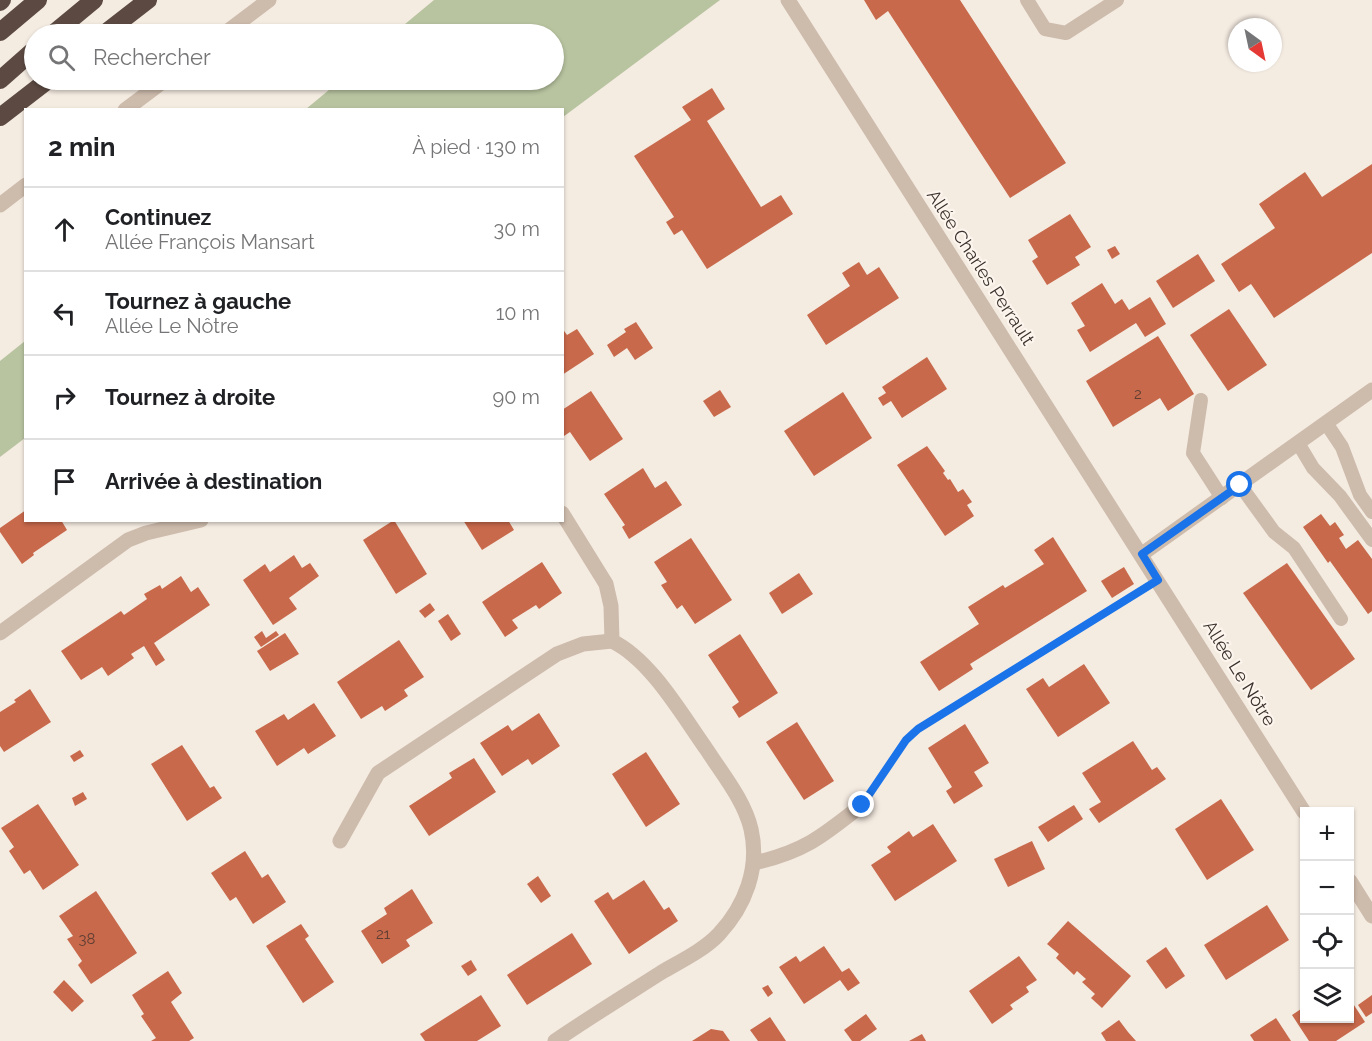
<!DOCTYPE html>
<html lang="fr">
<meta charset="utf-8">
<style>
body{margin:0;font-family:Raleway,sans-serif;background:#f2f2f2;color:#202124}
.controls{position:absolute;right:18px;bottom:18px;display:grid;overflow:hidden;border-radius:0px;box-shadow:0 2px 4px #0004}
.controls button{width:54px;height:54px;display:grid;place-items:center;padding:0;border:0;border-bottom:2px solid #e0e0e0;background:#fff;color:#202124;font:30px sans-serif}
.compass{position:absolute;left:1228px;top:18px;width:54px;height:54px;border-radius:50%;background:#fff;box-shadow:0 2px 4px #0004;rotate:147deg}
.stop{position:absolute;width:18px;height:18px;margin:-14px;border:4px solid #1a73e8;border-radius:50%;background:#fff}
.stop.end{background:#1a73e8;border-color:#fff;box-shadow:0 2px 6px #0008}
.list{margin:0;padding:0;list-style:none}
h2{display:flex;justify-content:space-between;align-items:center;height:78px;margin:0;padding:0 24px;font-size:26px}
h2 small{font-size:20px;font-weight:400;color:#757577}
.list li{display:grid;grid-template-columns:39px 1fr auto;gap:18px;align-items:center;box-sizing:border-box;height:84px;padding:0 24px;border-top:2px solid #e0e0e0}
.list b{display:block;font-size:22px;white-space:nowrap}
.list p{margin:0;font-size:20px;white-space:nowrap;color:#757577}
.list em{font-size:20px;font-style:normal;color:#757577}
.icon{flex:none;width:33px;height:33px;fill:none;stroke:currentColor;stroke-width:2;stroke-linecap:round;stroke-linejoin:round}
.map{position:relative;flex:none;width:1372px;height:1041px;overflow:hidden}
.search{position:absolute;background:#fff;box-shadow:0 2px 4px #0004;left:24px;top:24px;width:540px;height:66px;display:flex;align-items:center;gap:15px;box-sizing:border-box;padding:0 21px;border-radius:33px;color:#757577;font-size:22px}
.panel{position:absolute;background:#fff;box-shadow:0 2px 4px #0004;left:24px;top:108px;width:540px;height:414px;border-radius:0px}
.map>svg:first-child{display:block}
.green{fill:#b8c4a0}
.building{fill:#c8694b}
.lines{fill:none;stroke-linecap:round;stroke-linejoin:round}
.path{stroke:#b9a596;stroke-width:4;stroke-dasharray:3 3;stroke-linecap:butt}
.service{stroke:#cdbbac;stroke-width:14}
.minor{stroke:#cdbbac;stroke-width:15}
.motorway{stroke:#5c4a42;stroke-width:18}
.route{stroke:#1a73e8;stroke-width:8}
.labels{text-anchor:middle;dominant-baseline:central;stroke-width:4.5;stroke-linejoin:round;paint-order:stroke}
.number-label{font-size:15px;fill:#5e3e33}
.street-label{font-size:18px;fill:#3b302b;stroke:#fbf5ee}
</style>
<div class="map">
<svg width="1372" height="1041" viewBox="0 0 1372 1041">
<rect width="100%" height="100%" fill="#f4ebe1"/>
<g class="green">
<path d="M 434,0 L 720,0 L 563,117 L 562,110 L 306,109 L 341,80 L 554,80 L 554,34 L 393,34 Z"/>
<path d="M 25,341 L 25,438 L 0,457 L 0,361 Z"/>
</g>
<g class="building">
<path d="M 864,0 L 960,0 L 1066,163 L 1010,198 L 888,11 L 876,20 Z"/>
<path d="M 712,88 L 725,109 L 707,121 L 761,207 L 781,195 L 793,214 L 707,269 L 682,230 L 674,235 L 666,222 L 674,217 L 634,156 L 691,120 L 682,107 Z"/>
<path d="M 1372,164 L 1372,253 L 1274,318 L 1251,284 L 1239,292 L 1221,264 L 1275,228 L 1259,204 L 1305,172 L 1322,197 Z"/>
<path d="M 1070,214 L 1091,247 L 1075,257 L 1080,265 L 1047,285 L 1032,261 L 1038,257 L 1028,240 Z"/>
<path d="M 1115,246 L 1120,254 L 1112,259 L 1107,250 Z"/>
<path d="M 1198,254 L 1215,281 L 1173,308 L 1156,281 Z"/>
<path d="M 859,262 L 867,275 L 879,267 L 899,298 L 826,345 L 807,315 L 850,286 L 842,273 Z"/>
<path d="M 1102,283 L 1115,304 L 1122,299 L 1129,310 L 1150,297 L 1166,324 L 1145,337 L 1136,323 L 1090,352 L 1077,330 L 1085,326 L 1071,303 Z"/>
<path d="M 1229,309 L 1267,365 L 1228,391 L 1190,335 Z"/>
<path d="M 636,322 L 653,348 L 635,360 L 627,348 L 614,357 L 607,345 L 626,332 L 624,329 Z"/>
<path d="M 562,328 L 567,335 L 577,329 L 594,354 L 562,375 Z"/>
<path d="M 1158,336 L 1194,394 L 1168,411 L 1160,398 L 1113,427 L 1086,381 Z"/>
<path d="M 927,357 L 947,389 L 902,418 L 891,401 L 883,406 L 878,398 L 886,393 L 882,387 Z"/>
<path d="M 720,390 L 731,407 L 714,417 L 703,401 Z"/>
<path d="M 591,391 L 623,439 L 590,461 L 570,432 L 564,436 L 562,433 L 562,410 Z"/>
<path d="M 843,392 L 872,438 L 814,476 L 784,431 Z"/>
<path d="M 927,446 L 945,471 L 943,473 L 948,480 L 950,479 L 958,492 L 963,489 L 972,502 L 967,505 L 974,516 L 945,536 L 897,465 Z"/>
<path d="M 643,468 L 655,488 L 666,481 L 682,505 L 629,539 L 622,527 L 625,525 L 604,494 Z"/>
<path d="M 26,510 L 26,520 L 61,520 L 67,530 L 33,553 L 34,555 L 22,564 L 0,532 L 0,528 Z"/>
<path d="M 1321,514 L 1330,526 L 1335,522 L 1344,535 L 1339,538 L 1346,549 L 1358,540 L 1372,559 L 1372,611 L 1368,614 L 1330,561 L 1328,563 L 1303,527 Z"/>
<path d="M 394,520 L 427,574 L 396,594 L 363,540 Z"/>
<path d="M 463,520 L 508,520 L 514,530 L 482,550 Z"/>
<path d="M 1053,537 L 1087,591 L 970,664 L 973,669 L 939,691 L 920,662 L 979,624 L 968,607 L 1003,585 L 1005,588 L 1044,564 L 1034,550 Z"/>
<path d="M 691,538 L 732,600 L 695,624 L 682,605 L 677,609 L 661,585 L 667,582 L 654,562 Z"/>
<path d="M 294,555 L 302,568 L 310,563 L 319,576 L 289,598 L 297,609 L 273,625 L 243,580 L 265,564 L 270,572 Z"/>
<path d="M 542,562 L 562,593 L 539,609 L 536,605 L 512,620 L 518,628 L 505,637 L 482,602 Z"/>
<path d="M 1287,563 L 1355,659 L 1311,690 L 1243,593 Z"/>
<path d="M 1124,567 L 1134,584 L 1112,598 L 1101,581 Z"/>
<path d="M 799,573 L 813,594 L 782,614 L 769,593 Z"/>
<path d="M 181,576 L 191,592 L 198,587 L 210,605 L 154,643 L 165,660 L 156,666 L 144,646 L 131,654 L 134,658 L 108,676 L 102,667 L 81,680 L 61,651 L 121,611 L 124,615 L 147,599 L 144,594 L 160,585 L 162,589 Z"/>
<path d="M 430,603 L 435,610 L 425,618 L 419,611 Z"/>
<path d="M 448,614 L 461,634 L 451,641 L 438,621 Z"/>
<path d="M 262,631 L 266,638 L 276,631 L 279,635 L 261,647 L 254,637 Z"/>
<path d="M 285,633 L 299,654 L 270,671 L 257,651 Z"/>
<path d="M 740,634 L 778,693 L 739,718 L 732,707 L 739,702 L 708,655 Z"/>
<path d="M 399,640 L 424,677 L 404,690 L 408,696 L 385,711 L 382,706 L 361,719 L 337,682 Z"/>
<path d="M 1084,664 L 1110,703 L 1058,737 L 1026,689 L 1043,678 L 1049,687 Z"/>
<path d="M 30,689 L 51,722 L 4,752 L 0,746 L 0,712 L 16,702 L 14,700 Z"/>
<path d="M 314,703 L 336,736 L 308,754 L 304,748 L 277,766 L 255,731 L 284,714 L 288,720 Z"/>
<path d="M 539,713 L 560,746 L 532,765 L 528,759 L 502,776 L 480,743 L 508,725 L 512,731 Z"/>
<path d="M 797,722 L 834,781 L 804,800 L 766,742 Z"/>
<path d="M 965,724 L 989,763 L 974,772 L 983,786 L 954,804 L 946,791 L 952,787 L 928,748 Z"/>
<path d="M 1133,741 L 1152,770 L 1157,767 L 1166,779 L 1099,823 L 1089,809 L 1101,802 L 1082,773 Z"/>
<path d="M 182,745 L 210,788 L 214,786 L 222,798 L 187,821 L 151,764 Z"/>
<path d="M 80,750 L 84,756 L 74,762 L 70,756 Z"/>
<path d="M 646,752 L 680,804 L 646,827 L 612,774 Z"/>
<path d="M 474,758 L 496,792 L 429,836 L 409,806 L 452,778 L 449,773 Z"/>
<path d="M 83,792 L 87,799 L 75,806 L 72,798 Z"/>
<path d="M 1221,799 L 1254,850 L 1207,880 L 1175,829 Z"/>
<path d="M 38,804 L 79,865 L 43,890 L 30,870 L 24,874 L 9,851 L 14,847 L 1,828 Z"/>
<path d="M 1074,805 L 1083,819 L 1048,842 L 1038,827 Z"/>
<path d="M 933,824 L 957,861 L 895,901 L 871,865 L 891,852 L 887,847 L 909,831 L 913,837 Z"/>
<path d="M 1032,841 L 1045,869 L 1008,887 L 994,859 Z"/>
<path d="M 245,851 L 262,878 L 268,874 L 286,902 L 253,924 L 236,897 L 230,901 L 211,873 Z"/>
<path d="M 538,876 L 551,896 L 541,903 L 527,884 Z"/>
<path d="M 644,880 L 664,910 L 669,907 L 678,921 L 629,954 L 594,901 L 608,892 L 613,900 Z"/>
<path d="M 412,889 L 433,923 L 406,940 L 410,946 L 382,964 L 361,931 L 387,914 L 384,908 Z"/>
<path d="M 96,891 L 137,953 L 91,984 L 78,965 L 82,961 L 67,939 L 73,936 L 59,916 Z"/>
<path d="M 1267,905 L 1289,940 L 1226,980 L 1204,945 Z"/>
<path d="M 1068,921 L 1131,976 L 1102,1008 L 1091,998 L 1095,994 L 1082,982 L 1086,979 L 1077,971 L 1074,975 L 1056,958 L 1059,954 L 1047,944 Z"/>
<path d="M 301,924 L 309,936 L 305,939 L 334,982 L 303,1003 L 266,946 Z"/>
<path d="M 572,933 L 592,964 L 527,1005 L 507,975 Z"/>
<path d="M 824,946 L 842,972 L 849,968 L 860,983 L 848,991 L 840,980 L 804,1004 L 779,967 L 796,956 L 800,962 Z"/>
<path d="M 1166,947 L 1185,976 L 1166,989 L 1146,961 Z"/>
<path d="M 1019,956 L 1037,980 L 1026,987 L 1029,992 L 1010,1005 L 1013,1009 L 992,1024 L 969,991 Z"/>
<path d="M 471,960 L 477,970 L 468,976 L 461,966 Z"/>
<path d="M 168,971 L 182,993 L 171,1002 L 194,1038 L 189,1041 L 151,1041 L 156,1038 L 141,1016 L 144,1014 L 132,995 Z"/>
<path d="M 64,980 L 84,1001 L 72,1012 L 53,992 Z"/>
<path d="M 768,985 L 773,993 L 768,997 L 762,988 Z"/>
<path d="M 481,995 L 501,1026 L 477,1041 L 425,1041 L 420,1034 Z"/>
<path d="M 1372,995 L 1372,1013 L 1366,1017 L 1358,1005 Z"/>
<path d="M 1350,999 L 1365,1022 L 1336,1041 L 1309,1041 L 1292,1015 L 1304,1007 L 1304,1018 L 1350,1018 Z"/>
<path d="M 866,1014 L 877,1029 L 860,1041 L 852,1041 L 844,1030 Z"/>
<path d="M 770,1017 L 786,1041 L 758,1041 L 750,1030 Z"/>
<path d="M 1276,1018 L 1291,1041 L 1254,1041 L 1250,1035 Z"/>
<path d="M 1119,1020 L 1128,1032 L 1136,1041 L 1106,1041 L 1101,1033 Z"/>
<path d="M 711,1029 L 723,1031 L 730,1041 L 692,1041 Z"/>
<path d="M 922,1034 L 926,1041 L 909,1041 Z"/>
</g>
<g class="lines">
<path class="path" d="M 874,788 L 906,740 L 918,729 L 1139,591"/>
<g class="service">
<path d="M 1027,0 L 1045,29 L 1066,33 L 1117,0"/>
<path d="M 1201,400 L 1193,453 L 1222,498"/>
<path d="M 1326,423 L 1342,447 L 1360,495 L 1372,512"/>
<path d="M 1298,443 L 1313,468 L 1340,496 L 1372,540"/>
<path d="M 1240,485 L 1274,532 L 1294,548 L 1341,619"/>
</g>
<g class="minor">
<path d="M 788,0 L 1304,812"/>
<path d="M 224,34 L 269,0"/>
<path d="M 125,110 L 165,80"/>
<path d="M 0,205 L 26,185"/>
<path d="M 1142,554 L 1372,390"/>
<path d="M 0,633 L 128,540 L 146,533 L 201,520"/>
<path d="M 340,841 L 378,773 L 557,654 L 583,644 L 612,641"/>
<path d="M 754,863 C 804,852 823,836 862,805"/>
<path d="M 1350,881 L 1372,916"/>
<path d="M 555,1041 C 590,1017 626,995 662,972 C 681,961 704,950 719,934 C 745,906 760,868 751,829 C 744,800 723,775 707,750 C 682,715 651,660 612,641 L 611,606 L 606,584 L 562,513"/>
</g>
<g class="motorway">
<path d="M 0,2 L 2,0"/>
<path d="M 0,32 L 38,0"/>
<path d="M 53,34 L 94,0"/>
<path d="M 104,34 L 148,0"/>
<path d="M 0,80 L 34,50"/>
<path d="M 0,117 L 48,80"/>
</g>
</g>
<g class="lines">
<path class="route" d="M 862,805 L 906,740 L 918,729 L 1158,580 L 1142,554 L 1240,485"/>
</g>
<g class="labels">
<g class="number-label">
<text x="1138" y="394">2</text>
<text x="383" y="934">21</text>
<text x="87" y="939">38</text>
</g>
<g class="street-label">
<text transform="translate(981 267) rotate(57)">Allée Charles Perrault</text>
<text transform="translate(1240 673) rotate(58)">Allée Le Nôtre</text>
</g>
</g>
</svg>
<div class="controls">
<button>+</button>
<button>−</button>
<button><svg class="icon" aria-label="locate" viewBox="0 0 24 24"><circle cx="12" cy="12" r="6"/><path d="M12 2v4M12 18v4M2 12h4M18 12h4"/></svg></button>
<button><svg class="icon" aria-label="layers" viewBox="0 0 24 24"><path d="M12 4l9 5-9 5-9-5zM3 14l9 5 9-5"/></svg></button>
</div>
<svg class="compass" viewBox="-18 -18 36 36"><path d="M0-13l5 13h-10z" fill="#e53935"/><path d="M0 13l5-13h-10z" fill="#757577"/></svg>
<div class="stop" style="left:1240px;top:485px"></div>
<div class="stop end" style="left:862px;top:805px"></div>
<div class="search"><svg class="icon" aria-label="search" viewBox="0 0 24 24"><circle cx="10" cy="10" r="6"/><path d="M15 15l6 6"/></svg>Rechercher</div>
<section class="panel">
<h2>2 min<small>À pied · 130 m</small></h2>
<ul class="list">
<li><svg class="icon" aria-label="ahead" viewBox="0 0 24 24"><path d="M12 20V5M6 11l6-6 6 6"/></svg><div><b>Continuez</b><p>Allée François Mansart</p></div><em>30 m</em></li>
<li><svg class="icon" aria-label="left" viewBox="0 0 24 24"><path d="M17 20v-9H6M10 6l-5 5 5 5"/></svg><div><b>Tournez à gauche</b><p>Allée Le Nôtre</p></div><em>10 m</em></li>
<li><svg class="icon" aria-label="right" viewBox="0 0 24 24"><path d="M7 20v-9h11M14 6l5 5-5 5"/></svg><div><b>Tournez à droite</b></div><em>90 m</em></li>
<li><svg class="icon" aria-label="arrive" viewBox="0 0 24 24"><path d="M6 21V4h12l-3 4 3 4H6"/></svg><div><b>Arrivée à destination</b></div></li>
</ul>
</section>
</div>
